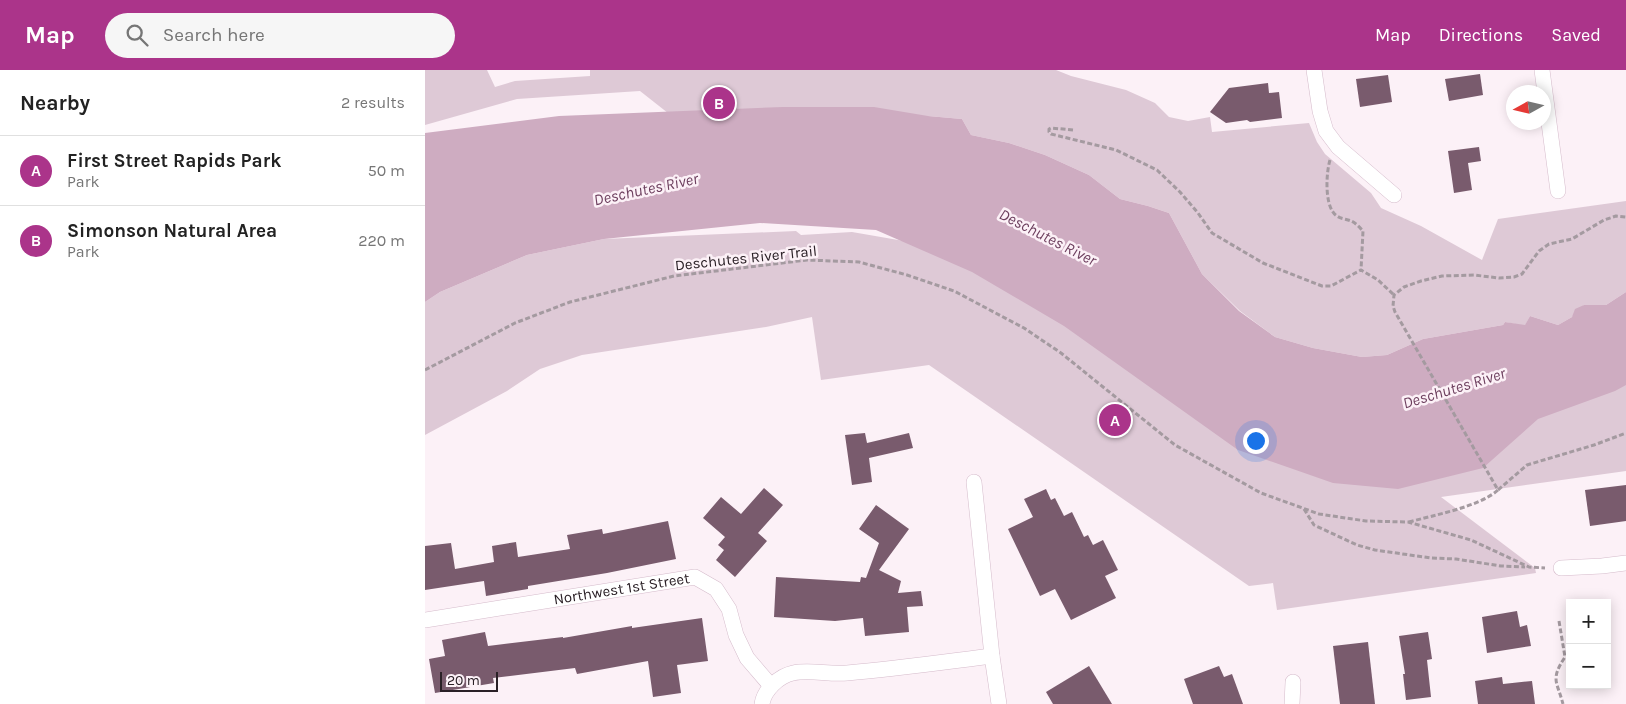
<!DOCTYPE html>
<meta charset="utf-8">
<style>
body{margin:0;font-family:Karla,sans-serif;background:#f6f6f6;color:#222}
.controls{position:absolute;right:15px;bottom:15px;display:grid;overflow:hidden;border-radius:0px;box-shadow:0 2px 12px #0003}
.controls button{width:45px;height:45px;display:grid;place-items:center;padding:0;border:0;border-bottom:1px solid #e0e0e0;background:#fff;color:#222;font:25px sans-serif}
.compass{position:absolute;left:1081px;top:15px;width:45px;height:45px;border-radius:50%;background:#fff;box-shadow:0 2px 12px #0003;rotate:262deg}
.scale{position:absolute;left:15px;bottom:12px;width:58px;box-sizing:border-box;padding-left:5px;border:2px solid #2a2026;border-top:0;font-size:14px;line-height:18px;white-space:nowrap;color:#2a2026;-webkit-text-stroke:4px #fcf1f7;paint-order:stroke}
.you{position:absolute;left:830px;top:370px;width:18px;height:18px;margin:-12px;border:4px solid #fff;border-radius:50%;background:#1a73e8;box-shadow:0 0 0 8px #1a73e833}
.badge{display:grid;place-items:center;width:32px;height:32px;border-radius:50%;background:#ab348a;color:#fff;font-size:16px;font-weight:700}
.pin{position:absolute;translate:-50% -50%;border:2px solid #fff;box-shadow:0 1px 5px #0006}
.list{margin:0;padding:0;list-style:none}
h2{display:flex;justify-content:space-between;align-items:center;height:65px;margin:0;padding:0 20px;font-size:21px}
h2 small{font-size:16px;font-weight:400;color:#767676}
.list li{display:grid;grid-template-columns:32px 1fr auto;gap:15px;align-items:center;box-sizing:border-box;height:70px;padding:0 20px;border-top:1px solid #e0e0e0}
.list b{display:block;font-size:19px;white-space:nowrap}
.list p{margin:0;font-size:16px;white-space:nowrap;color:#767676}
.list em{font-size:16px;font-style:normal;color:#767676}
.icon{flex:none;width:28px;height:28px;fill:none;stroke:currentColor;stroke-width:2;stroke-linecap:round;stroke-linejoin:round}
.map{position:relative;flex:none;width:1201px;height:634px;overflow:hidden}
header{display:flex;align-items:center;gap:30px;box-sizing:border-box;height:70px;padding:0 25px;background:#ab348a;color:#fff}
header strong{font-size:24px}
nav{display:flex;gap:28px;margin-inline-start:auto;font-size:18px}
.search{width:350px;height:45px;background:#f6f6f6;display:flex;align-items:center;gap:12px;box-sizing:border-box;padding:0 18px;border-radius:28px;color:#767676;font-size:19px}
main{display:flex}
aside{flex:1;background:#fff}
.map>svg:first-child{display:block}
.green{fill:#dec9d6}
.water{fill:#ceacc1}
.building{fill:#795b6d}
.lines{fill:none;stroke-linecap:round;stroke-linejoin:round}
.minor-casing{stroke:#d5bbcb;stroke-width:16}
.path{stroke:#a49aa0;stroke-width:3;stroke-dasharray:5 2.5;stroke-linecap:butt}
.minor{stroke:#fff;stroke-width:15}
.labels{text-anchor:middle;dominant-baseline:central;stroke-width:5;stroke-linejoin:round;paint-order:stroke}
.street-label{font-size:15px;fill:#2a2026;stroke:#fcf1f7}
.water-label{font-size:16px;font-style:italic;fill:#6d3f5e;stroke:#fcf1f7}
</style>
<header>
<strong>Map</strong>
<div class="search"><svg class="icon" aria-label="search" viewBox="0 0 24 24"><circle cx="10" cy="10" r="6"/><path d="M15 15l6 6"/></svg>Search here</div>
<nav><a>Map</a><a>Directions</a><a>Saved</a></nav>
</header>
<main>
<aside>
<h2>Nearby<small>2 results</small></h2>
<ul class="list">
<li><span class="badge">A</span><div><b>First Street Rapids Park</b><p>Park</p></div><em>50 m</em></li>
<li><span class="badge">B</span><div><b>Simonson Natural Area</b><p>Park</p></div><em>220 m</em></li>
</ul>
</aside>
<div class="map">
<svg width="1201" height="634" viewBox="0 0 1201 634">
<rect width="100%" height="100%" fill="#fcf1f7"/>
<g class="green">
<path d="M 0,0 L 62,0 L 70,17 L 90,11 L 165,6 L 165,0 L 631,0 L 646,6 L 701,20 L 730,33 L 744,47 L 763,51 L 785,47 L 787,62 L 884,53 L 892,72 L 900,84 L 946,123 L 956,138 L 996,156 L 1057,190 L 1073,149 L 1201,131 L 1201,222 L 1181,235 L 1159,235 L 1147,247 L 1133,255 L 1105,246 L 1100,256 L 1080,252 L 1078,255 L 998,269 L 962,285 L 937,287 L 888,278 L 850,267 L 815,241 L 777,204 L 744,143 L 723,136 L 695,129 L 664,105 L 620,85 L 584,73 L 546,65 L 537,49 L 503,46 L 281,73 L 215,21 L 92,29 L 0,55 Z"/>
<path d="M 371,161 L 376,165 L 427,162 L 479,171 L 530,189 L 776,322 L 1201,306 L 1201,401 L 1016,427 L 1110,498 L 1111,503 L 852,540 L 848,513 L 824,516 L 504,295 L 396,310 L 387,247 L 341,257 L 157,285 L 115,299 L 82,321 L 0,365 L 0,232 L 15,222 L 102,185 L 179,169 Z"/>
</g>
<path class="water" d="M 358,37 L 449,37 L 503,46 L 537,49 L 546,65 L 584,73 L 620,85 L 664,105 L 695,129 L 723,136 L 744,143 L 777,204 L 814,241 L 850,267 L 888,278 L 937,287 L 962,285 L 998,269 L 1078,255 L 1080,252 L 1100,255 L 1105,246 L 1133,255 L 1147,247 L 1150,239 L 1159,235 L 1181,235 L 1201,222 L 1201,315 L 1190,321 L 1113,349 L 1058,398 L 973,419 L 908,413 L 813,380 L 639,256 L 547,202 L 451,160 L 335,153 L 179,169 L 102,185 L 15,222 L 0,232 L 0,63 L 134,46 Z"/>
<g class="building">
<path d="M 1055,4 L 1058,25 L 1024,31 L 1020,9 Z"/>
<path d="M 963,5 L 967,32 L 935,37 L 931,9 Z"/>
<path d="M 843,13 L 844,23 L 854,22 L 857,48 L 825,52 L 822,50 L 801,53 L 785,42 L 804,18 Z"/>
<path d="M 1054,77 L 1056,91 L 1043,93 L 1047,120 L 1029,123 L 1023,81 Z"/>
<path d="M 440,363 L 442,373 L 484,363 L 488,378 L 444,388 L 447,412 L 427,415 L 420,365 Z"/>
<path d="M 1201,415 L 1201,451 L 1165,456 L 1160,420 Z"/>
<path d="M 339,418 L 358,435 L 333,463 L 342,471 L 310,507 L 291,490 L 299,480 L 293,475 L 300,467 L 278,448 L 296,427 L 316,444 Z"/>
<path d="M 621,419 L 626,430 L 630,428 L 639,446 L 647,442 L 659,467 L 663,465 L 668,475 L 678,470 L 693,500 L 680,506 L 691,528 L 646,550 L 630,519 L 615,526 L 583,459 L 608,447 L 599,429 Z"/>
<path d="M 451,435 L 484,459 L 454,500 L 476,511 L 473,523 L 496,521 L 498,536 L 482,537 L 484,562 L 440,566 L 438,548 L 410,551 L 349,547 L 351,507 L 435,512 L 436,507 L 441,508 L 454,473 L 434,459 Z"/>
<path d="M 243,451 L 251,489 L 182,503 L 103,516 L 103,519 L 61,526 L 59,511 L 0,520 L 0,476 L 26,473 L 30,499 L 69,492 L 67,476 L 91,472 L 93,487 L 145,479 L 142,465 L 177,459 L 178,464 Z"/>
<path d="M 1092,541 L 1095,557 L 1102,555 L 1106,576 L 1062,583 L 1057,547 Z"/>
<path d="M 277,548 L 283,591 L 252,595 L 256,623 L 228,627 L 223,591 L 152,604 L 150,598 L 68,608 L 69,613 L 10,623 L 4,589 L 20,586 L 17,570 L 60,562 L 63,576 L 138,567 L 138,568 L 207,556 L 207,558 Z"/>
<path d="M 1003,562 L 1007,589 L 1002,590 L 1006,627 L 981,630 L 978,604 L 980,604 L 974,566 Z"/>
<path d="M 943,572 L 950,634 L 915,634 L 908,576 Z"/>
<path d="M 664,596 L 687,634 L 628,634 L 621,622 Z"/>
<path d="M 794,596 L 799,607 L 807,604 L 818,634 L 768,634 L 759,609 Z"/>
<path d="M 1077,607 L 1078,614 L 1107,611 L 1110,634 L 1053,634 L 1050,611 Z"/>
</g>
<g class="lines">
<defs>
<g id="minor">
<path d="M 889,0 L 895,41 L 901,61 L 913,77 L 969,125"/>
<path d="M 1117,0 L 1133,121"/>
<path d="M 549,412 L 567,586 L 574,634"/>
<path d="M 1136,498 L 1177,496 L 1201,493"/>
<path id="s1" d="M 0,550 L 270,507 L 291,519 L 304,539 L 311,565 L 322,588 L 346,616"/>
<path d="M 337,634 C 339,620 354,606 368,603 C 385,599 404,605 422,603 C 470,599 519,592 567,586"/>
<path d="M 867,634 L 868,612"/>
</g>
</defs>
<use href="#minor" class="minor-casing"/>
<g class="path">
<path d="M 648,60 L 626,58 L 624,59 L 624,62 L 626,64 L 691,80 L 732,100 L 755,122 L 773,143 L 787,163 L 838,193 L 897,216 L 906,216 L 936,200 L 953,210 L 969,225"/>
<path d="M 905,90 C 901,103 899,138 912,146 C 916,149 922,149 926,151 C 931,153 935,158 938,161 L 936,200"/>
<path d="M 0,300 L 90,253 L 145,232 L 249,206 L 382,190 L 434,192 L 482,205 L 529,221 L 599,258 L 636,283 L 750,375 L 836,423 L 894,444 L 941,451 L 983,452 L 1046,470 L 1104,497 L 1120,498"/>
<path d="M 1073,420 L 1102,395 L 1169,375 L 1201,363"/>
<path d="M 879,439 L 889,455 L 932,475 L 950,480 L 1006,488 L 1031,489 L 1076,496 L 1100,497"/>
<path d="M 984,452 C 1009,445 1054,437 1073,420 L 970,242 L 968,236 L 969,225 L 979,217 L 996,211 L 1017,206 L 1049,205 L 1074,208 L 1089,207 L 1097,204 L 1114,181 L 1124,174 L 1147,169 L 1179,150 L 1191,146 L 1201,147"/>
<path d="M 1134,551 L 1140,587 C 1125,610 1132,611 1138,634"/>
</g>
<use href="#minor" class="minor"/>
</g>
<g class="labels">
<g class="street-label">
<text transform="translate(321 188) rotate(-6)">Deschutes River Trail</text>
<text stroke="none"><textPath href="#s1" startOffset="199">Northwest 1st Street</textPath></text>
</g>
<g class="water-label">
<text transform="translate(221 119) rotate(-12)">Deschutes River</text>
<text transform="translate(623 167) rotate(27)">Deschutes River</text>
<text transform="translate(1029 318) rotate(-17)">Deschutes River</text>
</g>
</g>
</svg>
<div class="controls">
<button>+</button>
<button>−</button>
</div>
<svg class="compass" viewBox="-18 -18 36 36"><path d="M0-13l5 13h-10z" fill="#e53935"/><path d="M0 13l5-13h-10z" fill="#767676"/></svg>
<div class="scale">20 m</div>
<div class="you"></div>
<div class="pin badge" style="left:690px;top:350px">A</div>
<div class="pin badge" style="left:294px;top:33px">B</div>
</div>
</main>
